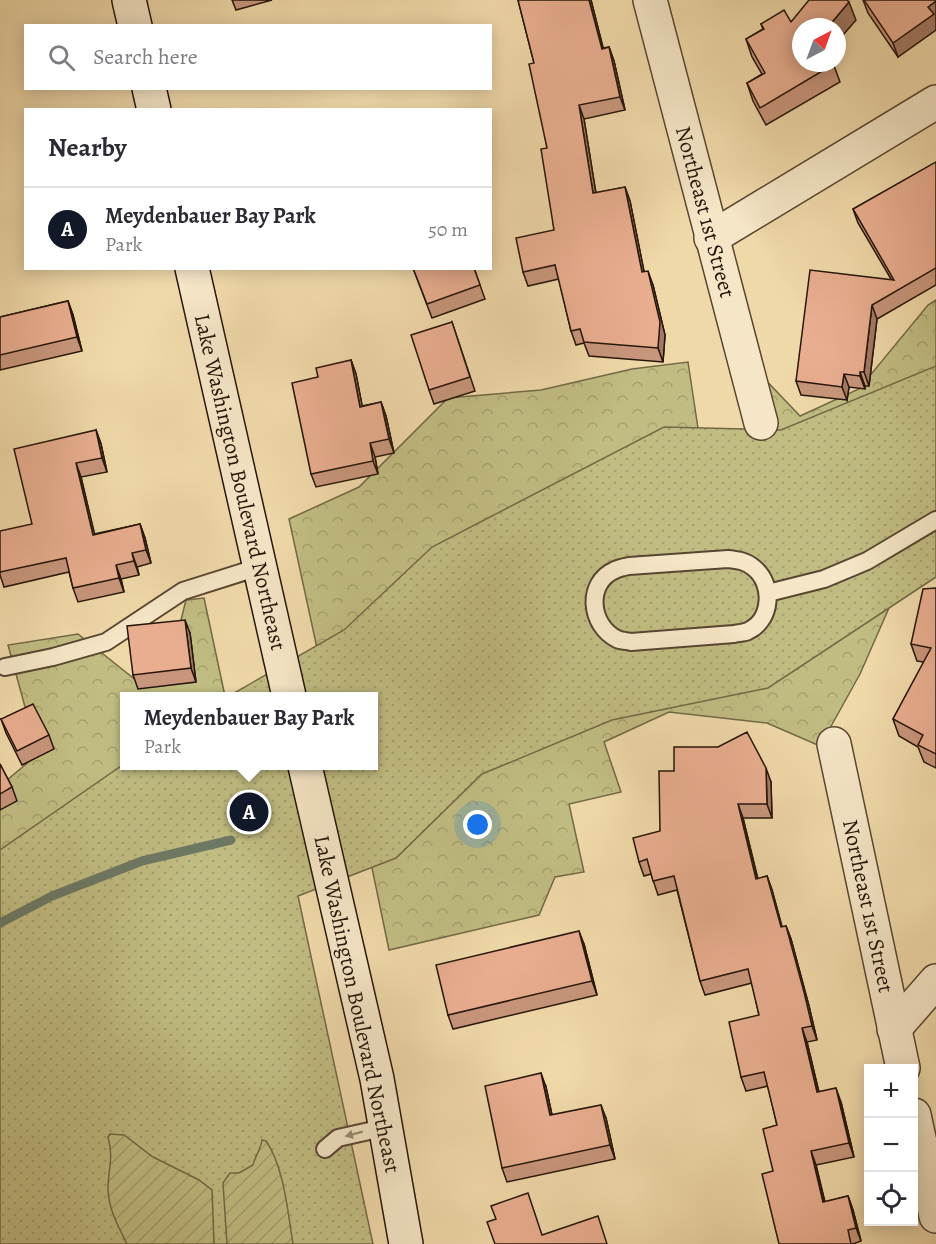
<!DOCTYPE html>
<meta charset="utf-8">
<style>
body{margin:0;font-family:Alegreya,serif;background:#f2f2f3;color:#2b2b33}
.controls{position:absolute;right:18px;bottom:18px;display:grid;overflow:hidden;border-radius:0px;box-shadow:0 3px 15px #0003}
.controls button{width:54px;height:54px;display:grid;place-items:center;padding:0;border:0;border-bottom:2px solid #e1e1e2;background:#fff;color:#2b2b33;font:30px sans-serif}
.compass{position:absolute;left:792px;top:18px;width:54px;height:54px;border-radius:50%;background:#fff;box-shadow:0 3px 15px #0003;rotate:41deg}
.you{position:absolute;left:478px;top:825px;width:21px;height:21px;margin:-15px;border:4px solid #fff;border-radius:50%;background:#1a73e8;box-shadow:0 0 0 9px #1a73e833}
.badge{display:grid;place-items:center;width:39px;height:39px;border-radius:50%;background:#111827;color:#fff;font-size:20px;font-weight:700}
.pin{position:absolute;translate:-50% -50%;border:3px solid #fff;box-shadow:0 2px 6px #0006}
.popup{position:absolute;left:120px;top:692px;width:258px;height:78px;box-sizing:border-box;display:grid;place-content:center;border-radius:0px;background:#fff;filter:drop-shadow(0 2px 4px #0005);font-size:20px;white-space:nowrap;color:#7c7c81}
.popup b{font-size:22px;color:#2b2b33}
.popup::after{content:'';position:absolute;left:50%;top:100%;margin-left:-12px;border:12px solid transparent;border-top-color:#fff}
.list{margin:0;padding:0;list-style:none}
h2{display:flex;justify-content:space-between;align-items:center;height:78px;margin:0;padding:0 24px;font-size:26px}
h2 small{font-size:20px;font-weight:400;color:#7c7c81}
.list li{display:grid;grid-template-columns:39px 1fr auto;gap:18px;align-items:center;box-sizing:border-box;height:84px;padding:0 24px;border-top:2px solid #e1e1e2}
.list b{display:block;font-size:22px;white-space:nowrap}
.list p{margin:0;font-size:20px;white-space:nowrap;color:#7c7c81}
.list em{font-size:20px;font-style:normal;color:#7c7c81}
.icon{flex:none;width:33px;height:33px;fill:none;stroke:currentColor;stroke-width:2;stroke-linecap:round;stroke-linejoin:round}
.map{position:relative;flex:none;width:936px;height:1244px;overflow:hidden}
.search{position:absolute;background:#fff;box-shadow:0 3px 15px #0003;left:24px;top:24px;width:468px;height:66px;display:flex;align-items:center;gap:15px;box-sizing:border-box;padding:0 21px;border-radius:0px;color:#7c7c81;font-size:22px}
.panel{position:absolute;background:#fff;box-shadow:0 3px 15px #0003;left:24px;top:108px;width:468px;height:162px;border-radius:0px}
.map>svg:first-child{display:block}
.forest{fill:url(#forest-crowns);stroke:#736946;stroke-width:1.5}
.park{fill:url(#park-dots);stroke:#736946;stroke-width:1.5}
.garden{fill:url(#garden-furrows);stroke:#736946;stroke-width:1.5}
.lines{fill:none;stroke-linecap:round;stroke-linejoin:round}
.stream{stroke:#6c7965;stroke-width:9}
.service-casing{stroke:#584632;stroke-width:20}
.minor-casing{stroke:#584632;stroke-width:36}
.tertiary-casing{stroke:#584632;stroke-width:36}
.secondary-casing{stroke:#25150a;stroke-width:36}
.service{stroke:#f5e6c7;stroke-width:16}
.minor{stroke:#f5e6c7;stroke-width:33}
.tertiary{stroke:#f5e6c7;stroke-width:33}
.secondary{stroke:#f5e6c7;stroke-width:33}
.wall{fill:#c8967c;stroke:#25150a;stroke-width:1.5}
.shaded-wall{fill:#a37a65;stroke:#25150a;stroke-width:1.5}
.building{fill:#e9ae90;stroke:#25150a;stroke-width:1.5}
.oneway{fill:#978872}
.labels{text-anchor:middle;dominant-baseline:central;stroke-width:5;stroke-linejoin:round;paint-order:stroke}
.street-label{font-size:22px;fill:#25150a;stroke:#f5e6c7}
</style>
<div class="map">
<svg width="936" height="1244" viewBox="0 0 936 1244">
<defs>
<pattern id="forest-crowns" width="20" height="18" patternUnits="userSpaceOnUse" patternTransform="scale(1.5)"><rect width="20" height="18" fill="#c1bd82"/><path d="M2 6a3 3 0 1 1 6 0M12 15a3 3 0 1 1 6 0" fill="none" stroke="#a6a26f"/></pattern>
<pattern id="park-dots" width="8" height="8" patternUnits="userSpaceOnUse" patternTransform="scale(1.5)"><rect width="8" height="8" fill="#c1bd82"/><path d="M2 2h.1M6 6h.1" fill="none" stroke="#a6a26f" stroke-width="1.8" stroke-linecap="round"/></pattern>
<pattern id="garden-furrows" width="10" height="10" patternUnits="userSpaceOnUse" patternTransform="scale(1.5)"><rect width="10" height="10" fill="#c1bd82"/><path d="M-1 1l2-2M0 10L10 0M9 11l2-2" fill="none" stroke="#a6a26f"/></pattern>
</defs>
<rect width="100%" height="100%" fill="#f0d9a9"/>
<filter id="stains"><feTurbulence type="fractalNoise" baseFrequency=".00333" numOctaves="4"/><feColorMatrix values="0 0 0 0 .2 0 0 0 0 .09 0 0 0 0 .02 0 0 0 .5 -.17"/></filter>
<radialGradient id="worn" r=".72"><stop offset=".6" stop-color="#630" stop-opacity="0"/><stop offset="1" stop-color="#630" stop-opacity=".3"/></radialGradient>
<g class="forest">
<path d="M 936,300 L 936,564 L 896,592 L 860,674 L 820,746 L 767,723 L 669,712 L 604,742 L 621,792 L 569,804 L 584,872 L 555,877 L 539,915 L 389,950 L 360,810 L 778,456 L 760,374 L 800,416 L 859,389 L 928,305 Z"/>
<path d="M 688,362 L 707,488 L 320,662 L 289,519 L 359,487 L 448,398 L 541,390 L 632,369 Z"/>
<path d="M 204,598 L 225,696 L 124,696 L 124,766 L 0,876 L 0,786 L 38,754 L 8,645 L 78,634 L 137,681 L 172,656 L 186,600 Z"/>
</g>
<path class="park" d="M 936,366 L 936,577 L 768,688 L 612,720 L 482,774 L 396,858 L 298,896 L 373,1244 L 0,1244 L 0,850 L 124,764 L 374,766 L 374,696 L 229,696 L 344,630 L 432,547 L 664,427 L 781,430 Z"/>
<g class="garden">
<path d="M 110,1134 L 124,1135 L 153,1157 L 199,1180 L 212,1190 L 214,1244 L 127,1244 C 118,1226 109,1210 108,1190 C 108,1168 114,1159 108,1137 Z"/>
<path d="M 262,1140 L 266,1141 C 284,1166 288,1214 293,1244 L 227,1244 L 223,1183 L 230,1173 L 239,1173 L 253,1165 C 255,1156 261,1149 262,1140 Z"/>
</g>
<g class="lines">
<path class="stream" d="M 0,923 L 52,896 L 142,861 L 231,840"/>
<defs>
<g id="service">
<path d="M 728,559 C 738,560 746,561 754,568 C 774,584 772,620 748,631 C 744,633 738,633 734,634 L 631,642 C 627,641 621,641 617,639 C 590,626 585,583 615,570 C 619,568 624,567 629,566 Z"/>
<path d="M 768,593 L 824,579 L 867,561 L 936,520"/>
<path d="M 5,667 L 53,657 L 106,642 L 183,591 L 259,567"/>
<path d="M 325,1149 L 338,1138 L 387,1127"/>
</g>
<g id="minor">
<path d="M 650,0 L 761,423"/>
<path d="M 711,238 L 936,102"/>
<path d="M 894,1029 L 936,981"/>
</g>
<g id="tertiary">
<path d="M 834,744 L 903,1068"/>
<path d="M 914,1115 L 936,1216"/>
</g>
<g id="secondary">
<path d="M 129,0 L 135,26"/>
<path d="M 149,88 L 154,110"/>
<path d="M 192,268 L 289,696"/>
<path d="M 305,766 L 377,1079 L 406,1244"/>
</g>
</defs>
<use href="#service" class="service-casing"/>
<use href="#minor" class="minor-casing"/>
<use href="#tertiary" class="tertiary-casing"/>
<use href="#secondary" class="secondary-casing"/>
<use href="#service" class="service"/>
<use href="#minor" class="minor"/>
<use href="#tertiary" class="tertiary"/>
<use href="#secondary" class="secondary"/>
</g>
<g class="wall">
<path d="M 232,0 L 272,0 L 236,10 Z"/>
<path d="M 518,0 L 591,0 L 603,48 L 609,47 L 614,61 L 625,110 L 584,119 L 596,193 L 625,187 L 630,201 L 644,272 L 653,285 L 665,335 L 663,362 L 589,356 L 584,343 L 576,345 L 571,331 L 559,279 L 528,286 L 523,272 L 554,230 L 547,148 L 534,63 Z"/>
<path d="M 863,0 L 935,19 L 898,57 L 868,13 Z"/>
<path d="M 856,20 L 801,27 L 833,63 L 840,82 L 766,125 L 753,101 L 747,83 L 762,74 L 752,57 L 746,39 L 763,29 L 761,24 L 791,22 Z"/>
<path d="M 936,162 L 936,285 L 877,319 L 869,386 L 865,386 L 865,389 L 849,387 L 847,400 L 801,395 L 796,381 L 891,279 L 858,223 L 853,209 Z"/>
<path d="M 413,268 L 474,268 L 485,299 L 432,318 Z"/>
<path d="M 68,301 L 73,315 L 82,351 L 0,370 L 0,317 Z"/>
<path d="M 452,322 L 475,391 L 434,404 L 429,390 Z"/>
<path d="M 351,360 L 356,374 L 362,406 L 381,402 L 386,416 L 394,453 L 375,457 L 378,474 L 316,487 L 311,474 L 318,377 Z"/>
<path d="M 96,430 L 101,444 L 107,472 L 81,477 L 94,534 L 140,524 L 145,538 L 151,563 L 137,567 L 139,575 L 121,579 L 124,592 L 78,602 L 73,588 L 69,572 L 4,587 L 0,575 L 0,572 Z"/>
<path d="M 936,588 L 936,768 L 924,762 L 918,747 L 899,736 L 893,719 L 924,662 L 917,661 L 911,644 Z"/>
<path d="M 190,633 L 196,682 L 138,689 L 133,675 Z"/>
<path d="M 1,719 L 49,735 L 54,749 L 22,765 L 6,733 Z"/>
<path d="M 0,764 L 12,787 L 17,801 L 0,810 Z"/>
<path d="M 674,771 L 771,782 L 772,818 L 743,818 L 758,879 L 767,876 L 772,890 L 782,927 L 786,926 L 791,939 L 809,1006 L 817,1040 L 807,1042 L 819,1092 L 841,1102 L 854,1157 L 816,1165 L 825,1202 L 848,1196 L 853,1210 L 861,1241 L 853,1244 L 779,1244 L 773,1171 L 777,1125 L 768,1086 L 746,1091 L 741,1077 L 759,1015 L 752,983 L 705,995 L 700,981 L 677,890 L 658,895 L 651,874 L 644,876 L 639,862 L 660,831 Z"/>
<path d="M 584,944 L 597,995 L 453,1029 L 448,1015 Z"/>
<path d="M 546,1087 L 552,1115 L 606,1118 L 615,1159 L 507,1182 L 502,1168 Z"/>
</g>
<g class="shaded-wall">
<path d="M 589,0 L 591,0 L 607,63 L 602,49 Z"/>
<path d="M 936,1 L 936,30 L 898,57 L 893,43 L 928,7 Z"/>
<path d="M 849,2 L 856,20 L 837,42 L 837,27 L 828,27 Z"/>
<path d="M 609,47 L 614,61 L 625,110 L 620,97 Z"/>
<path d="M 579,105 L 584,119 L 598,207 L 593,193 Z"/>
<path d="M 625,187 L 630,201 L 647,286 L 642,272 Z"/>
<path d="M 648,271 L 653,285 L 665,335 L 663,362 L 658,348 Z"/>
<path d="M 68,301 L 73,315 L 82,351 L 77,337 Z"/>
<path d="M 872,305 L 877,319 L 869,386 L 864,372 Z"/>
<path d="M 351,360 L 356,374 L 365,420 L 360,407 Z"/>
<path d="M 860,372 L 865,386 L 865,389 L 860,376 Z"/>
<path d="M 844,374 L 849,387 L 847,400 L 842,387 Z"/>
<path d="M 381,402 L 386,416 L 394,453 L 389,439 Z"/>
<path d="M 96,430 L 101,444 L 107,472 L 102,458 Z"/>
<path d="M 370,443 L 375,457 L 378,474 L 373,461 Z"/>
<path d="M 76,463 L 81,477 L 98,548 L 93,535 Z"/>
<path d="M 140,524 L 145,538 L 151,563 L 146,550 Z"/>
<path d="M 132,553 L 137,567 L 139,575 L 134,561 Z"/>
<path d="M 116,565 L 121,579 L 124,592 L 119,578 Z"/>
<path d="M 185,620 L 190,633 L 196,682 L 191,668 Z"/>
<path d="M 766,768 L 771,782 L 772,818 L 767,804 Z"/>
<path d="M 738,804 L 743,818 L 761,893 L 756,879 Z"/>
<path d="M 767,876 L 772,890 L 786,941 L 781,927 Z"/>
<path d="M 786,926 L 791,939 L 809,1006 L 817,1040 L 812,1026 Z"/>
<path d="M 579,931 L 584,944 L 597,995 L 592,981 Z"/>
<path d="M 802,1028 L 807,1042 L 822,1106 L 817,1092 Z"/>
<path d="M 541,1073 L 546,1087 L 555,1129 L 550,1115 Z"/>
<path d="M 836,1088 L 841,1102 L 854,1157 L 849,1143 Z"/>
<path d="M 601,1105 L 606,1118 L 615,1159 L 610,1145 Z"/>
<path d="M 811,1151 L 816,1165 L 828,1216 L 823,1202 Z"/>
<path d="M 848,1196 L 853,1210 L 861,1241 L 856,1228 Z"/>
</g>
<g class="building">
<path d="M 518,0 L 589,0 L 602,49 L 609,47 L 620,97 L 579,105 L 593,193 L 625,187 L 642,272 L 648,271 L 660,322 L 658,348 L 584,342 L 580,329 L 571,331 L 555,265 L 523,272 L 516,238 L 554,230 L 541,149 L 547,148 L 529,64 L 534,63 Z"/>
<path d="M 809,0 L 847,0 L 849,2 L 828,27 L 801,27 L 801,63 L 833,63 L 834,64 L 760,108 L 747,83 L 765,73 L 746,39 L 764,29 L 761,24 L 784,10 L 791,22 Z"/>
<path d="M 864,0 L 936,0 L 936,1 L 928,7 L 934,14 L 893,43 Z"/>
<path d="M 936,162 L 936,268 L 872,305 L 864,372 L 860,372 L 860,376 L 844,374 L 842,387 L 796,381 L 810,270 L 894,280 L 853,209 Z"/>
<path d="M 413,268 L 474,268 L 480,285 L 427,304 Z"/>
<path d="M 68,301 L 77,337 L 0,355 L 0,317 Z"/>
<path d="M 452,322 L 470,377 L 429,390 L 411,335 Z"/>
<path d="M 351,360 L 360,407 L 381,402 L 389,439 L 370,443 L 373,461 L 311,474 L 292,383 L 318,377 L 316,368 Z"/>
<path d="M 96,430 L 102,458 L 76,463 L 93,535 L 140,524 L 146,550 L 132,553 L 134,561 L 116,565 L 119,578 L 73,588 L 66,558 L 0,572 L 0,531 L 32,524 L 14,449 Z"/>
<path d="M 936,588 L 936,754 L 918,745 L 923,735 L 893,719 L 931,648 L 911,644 L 923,589 Z"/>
<path d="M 185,620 L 191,668 L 133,675 L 127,626 Z"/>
<path d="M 33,704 L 49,735 L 17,751 L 1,719 Z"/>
<path d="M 747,732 L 766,768 L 767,804 L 738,804 L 756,879 L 767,876 L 781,927 L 786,926 L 804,992 L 812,1026 L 802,1028 L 817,1092 L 836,1088 L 849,1143 L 811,1151 L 823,1202 L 848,1196 L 856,1228 L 848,1230 L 851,1244 L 779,1244 L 762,1174 L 773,1171 L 763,1129 L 777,1125 L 764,1072 L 741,1077 L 729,1022 L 759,1015 L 748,969 L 700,981 L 674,876 L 653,881 L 647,859 L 639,862 L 633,838 L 660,831 L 659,771 L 674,771 L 674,747 L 718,747 Z"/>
<path d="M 0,764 L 12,787 L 0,794 Z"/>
<path d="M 579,931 L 592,981 L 448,1015 L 436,965 Z"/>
<path d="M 541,1073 L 550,1115 L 601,1105 L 610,1145 L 502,1168 L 485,1086 Z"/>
<path d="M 528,1193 L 542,1235 L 598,1216 L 607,1244 L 495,1244 L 487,1222 L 496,1219 L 491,1206 Z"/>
</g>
<defs><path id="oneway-solid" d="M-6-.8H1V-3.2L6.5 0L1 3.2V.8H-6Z" transform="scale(1.5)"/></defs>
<use class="oneway" href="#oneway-solid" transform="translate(354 1134) rotate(165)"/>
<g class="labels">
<g class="street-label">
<text transform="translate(705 212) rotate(75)">Northeast 1st Street</text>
<text transform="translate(240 482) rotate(77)">Lake Washington Boulevard Northeast</text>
<text transform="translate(868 906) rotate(78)">Northeast 1st Street</text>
<text transform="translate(357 1004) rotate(78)">Lake Washington Boulevard Northeast</text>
</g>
</g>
<rect width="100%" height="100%" filter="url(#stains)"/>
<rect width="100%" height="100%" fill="url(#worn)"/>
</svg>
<div class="controls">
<button>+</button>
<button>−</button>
<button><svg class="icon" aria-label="locate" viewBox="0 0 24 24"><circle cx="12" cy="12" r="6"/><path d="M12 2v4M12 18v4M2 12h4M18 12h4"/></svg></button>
</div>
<svg class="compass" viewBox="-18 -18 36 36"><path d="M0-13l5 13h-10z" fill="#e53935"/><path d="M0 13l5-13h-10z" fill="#7c7c81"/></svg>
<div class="you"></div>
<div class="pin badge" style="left:249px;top:812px">A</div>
<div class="popup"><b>Meydenbauer Bay Park</b>Park</div>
<div class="search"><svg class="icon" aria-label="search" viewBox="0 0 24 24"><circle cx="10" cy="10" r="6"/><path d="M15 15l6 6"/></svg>Search here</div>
<section class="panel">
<h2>Nearby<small></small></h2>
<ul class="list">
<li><span class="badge">A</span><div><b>Meydenbauer Bay Park</b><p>Park</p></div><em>50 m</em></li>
</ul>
</section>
</div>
